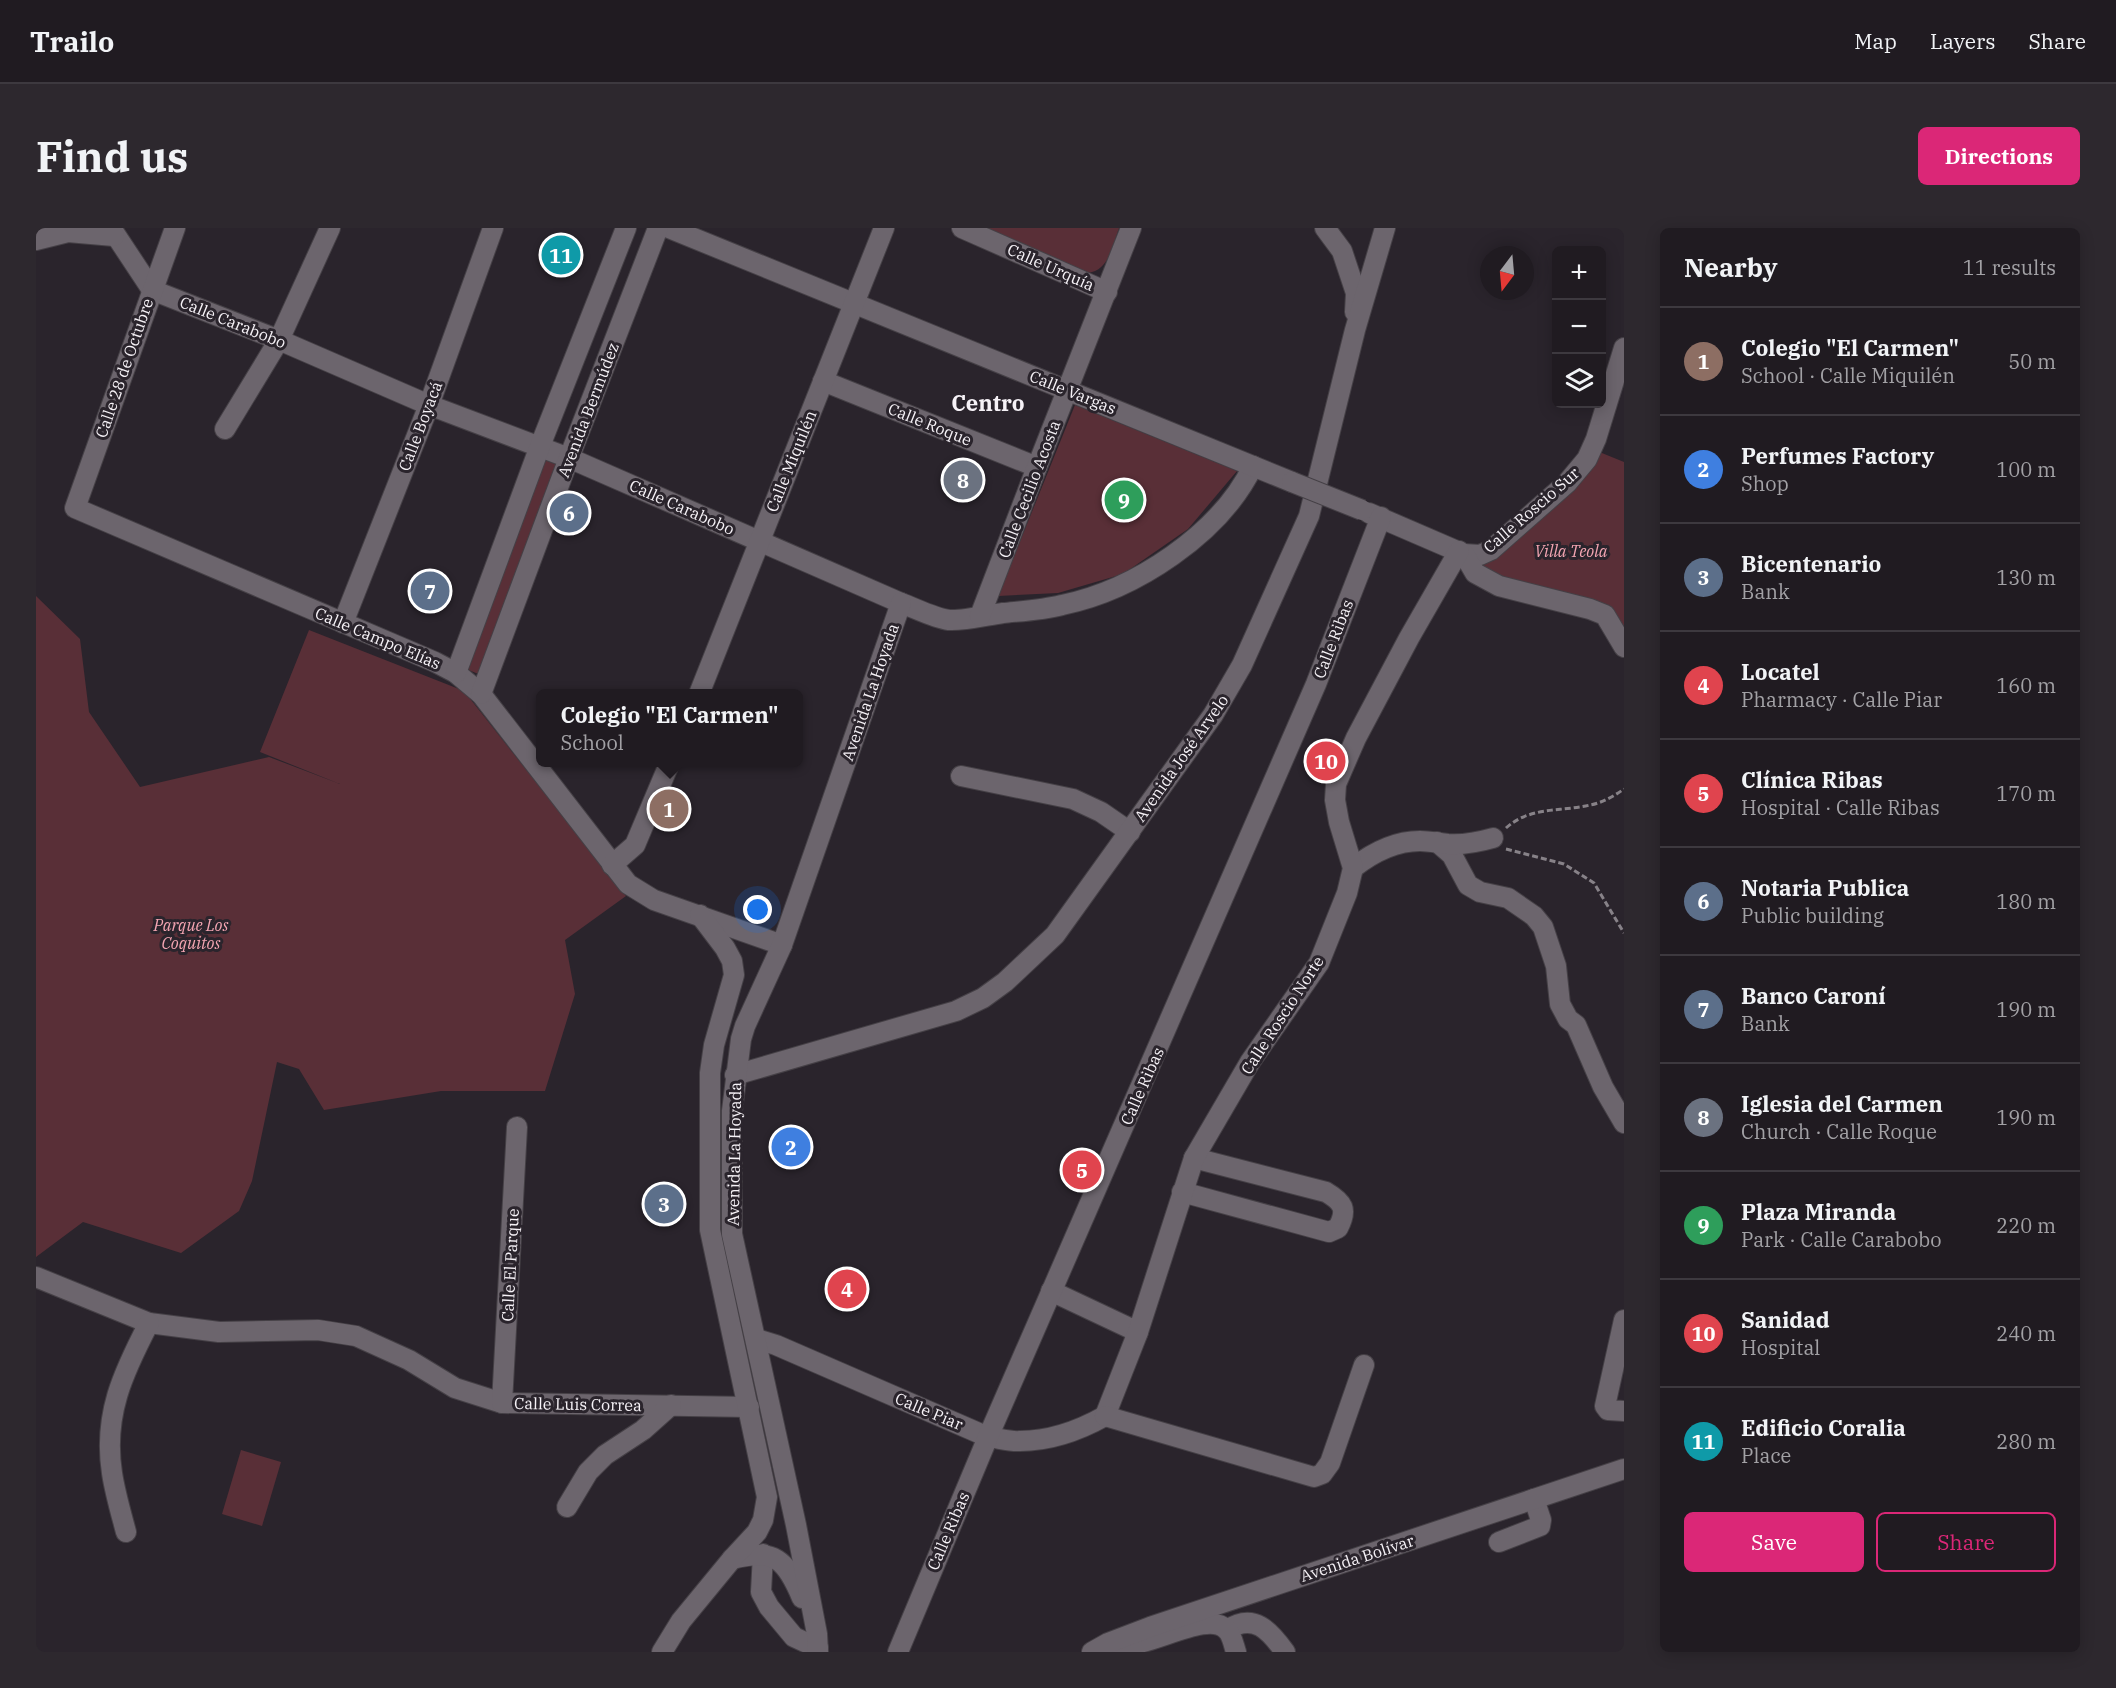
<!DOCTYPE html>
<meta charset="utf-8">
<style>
body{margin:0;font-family:"IBM Plex Serif",serif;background:#2d282e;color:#f1f3f6}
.controls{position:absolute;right:18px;top:18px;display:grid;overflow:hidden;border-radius:9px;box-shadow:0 3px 15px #0003}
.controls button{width:54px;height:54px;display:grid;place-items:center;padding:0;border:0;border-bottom:2px solid #3d393f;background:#201b21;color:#f1f3f6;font:30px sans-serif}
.compass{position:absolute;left:1444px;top:18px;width:54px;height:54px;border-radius:50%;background:#201b21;box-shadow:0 3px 15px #0003;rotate:196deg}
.you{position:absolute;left:722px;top:682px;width:21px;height:21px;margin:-15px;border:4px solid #fff;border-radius:50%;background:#1a73e8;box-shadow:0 0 0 9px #1a73e833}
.badge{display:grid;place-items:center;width:39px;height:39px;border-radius:50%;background:#db2777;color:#fff;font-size:20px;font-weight:700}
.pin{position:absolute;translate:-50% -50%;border:3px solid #fff;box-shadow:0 2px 6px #0006}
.popup{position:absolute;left:500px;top:461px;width:267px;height:78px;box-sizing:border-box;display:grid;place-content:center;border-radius:9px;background:#201b21;filter:drop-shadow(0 2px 4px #0005);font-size:20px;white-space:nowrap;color:#a2a1a5}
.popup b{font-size:22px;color:#f1f3f6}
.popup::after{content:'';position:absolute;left:50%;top:100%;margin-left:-12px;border:12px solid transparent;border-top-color:#201b21}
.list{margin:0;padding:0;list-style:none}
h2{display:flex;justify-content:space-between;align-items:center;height:78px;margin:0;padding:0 24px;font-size:26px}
h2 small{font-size:20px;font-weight:400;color:#a2a1a5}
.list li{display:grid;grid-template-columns:39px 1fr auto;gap:18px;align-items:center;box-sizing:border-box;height:108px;padding:0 24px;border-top:2px solid #3d393f}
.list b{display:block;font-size:22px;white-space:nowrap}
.list p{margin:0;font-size:20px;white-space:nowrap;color:#a2a1a5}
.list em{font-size:20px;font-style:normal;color:#a2a1a5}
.actions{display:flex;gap:12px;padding:18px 24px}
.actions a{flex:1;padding:14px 0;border:2px solid #db2777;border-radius:9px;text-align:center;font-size:21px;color:#db2777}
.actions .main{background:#db2777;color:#fff}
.icon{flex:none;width:33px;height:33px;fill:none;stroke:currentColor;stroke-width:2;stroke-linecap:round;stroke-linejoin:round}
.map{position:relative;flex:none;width:1588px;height:1424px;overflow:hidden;border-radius:9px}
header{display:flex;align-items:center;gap:36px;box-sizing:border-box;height:84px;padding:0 30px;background:#201b21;border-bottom:2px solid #3d393f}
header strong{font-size:28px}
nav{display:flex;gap:33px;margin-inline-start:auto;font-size:21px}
.intro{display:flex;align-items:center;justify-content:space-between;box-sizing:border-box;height:144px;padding:0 36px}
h1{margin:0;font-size:42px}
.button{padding:15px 27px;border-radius:9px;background:#db2777;color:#fff;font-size:21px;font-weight:700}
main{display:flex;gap:36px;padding:0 36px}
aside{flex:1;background:#201b21;border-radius:9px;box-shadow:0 3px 15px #0003}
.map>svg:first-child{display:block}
.green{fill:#592f37}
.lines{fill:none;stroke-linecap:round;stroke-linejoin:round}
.minor-casing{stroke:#454046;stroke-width:22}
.path{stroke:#878288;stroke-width:3;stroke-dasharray:6 3;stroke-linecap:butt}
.minor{stroke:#6c656d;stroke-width:20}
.minor-bridge-casing{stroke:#454046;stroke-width:22;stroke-linecap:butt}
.minor-bridge{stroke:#6c656d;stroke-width:20}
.labels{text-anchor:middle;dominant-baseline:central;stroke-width:6;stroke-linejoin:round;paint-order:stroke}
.street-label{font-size:16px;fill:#f6f2f7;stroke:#2a242c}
.park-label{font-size:16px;font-style:italic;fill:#f4a5b2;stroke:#2a242c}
.district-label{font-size:22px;font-weight:bold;fill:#f6f2f7;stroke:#2a242c}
</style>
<header>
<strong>Trailo</strong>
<nav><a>Map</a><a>Layers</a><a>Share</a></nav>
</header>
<div class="intro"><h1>Find us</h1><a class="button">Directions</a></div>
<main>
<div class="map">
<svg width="1588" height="1424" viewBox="0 0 1588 1424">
<rect width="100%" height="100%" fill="#2a242c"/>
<g class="green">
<path d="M 945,0 L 1083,0 C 1076,19 1073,43 1051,45 Z"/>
<path d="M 1039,177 L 1201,243 L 1152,301 L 1087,346 L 1022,365 L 962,368 Z"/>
<path d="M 1556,221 L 1588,234 L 1588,419 L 1569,387 L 1439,345 L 1444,327 Z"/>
<path d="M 509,232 L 524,238 L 445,447 L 430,441 Z"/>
<path d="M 0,368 L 44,411 L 53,484 L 104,559 L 233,529 L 304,556 L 224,524 L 273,402 L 428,463 L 590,668 L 529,712 L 539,766 L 509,863 L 405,863 L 288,882 L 263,841 L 241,834 L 216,953 L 203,983 L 145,1025 L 47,994 L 0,1029 Z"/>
<path d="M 205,1222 L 245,1234 L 226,1298 L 186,1286 Z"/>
</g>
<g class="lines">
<defs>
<g id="minor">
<path d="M 75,0 L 116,62 L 243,112 L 393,177 L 533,230 L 865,375 C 879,380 898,390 913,392 C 928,393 952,387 967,385 C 987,383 1007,382 1026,377 C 1099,362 1184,306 1217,238"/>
<path d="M 139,0 L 39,280 L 399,434 L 420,445 L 445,466 L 592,656 L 618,672 L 746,717"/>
<path d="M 633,0 L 1256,254"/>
<path d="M 926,0 L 1071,64"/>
<path d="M 1289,0 L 1306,23 L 1320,65 L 1319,84"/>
<path d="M 0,12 L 32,4 L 78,8"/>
<path d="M 787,153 L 1001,239"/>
<path d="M 189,201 L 243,112 L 294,0"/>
<path d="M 1333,285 L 1428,326 L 1444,327 L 1455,322 L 1531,255 L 1551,231 L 1560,211 L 1588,120"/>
<path d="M 1428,326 L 1439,345 L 1463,358 L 1554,381 L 1569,387 L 1588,419"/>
<path d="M 944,388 L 1001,239 L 1095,0"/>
<path d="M 307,395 L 393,177 L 457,0"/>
<path d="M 420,445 L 504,218 L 590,0"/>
<path d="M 445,466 L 533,230 L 622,0"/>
<path d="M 663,466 L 848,0"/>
<path d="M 925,548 L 1037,571 L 1065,584 L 1094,604"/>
<path d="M 1401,614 L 1416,627 L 1432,657 L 1444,664 L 1472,670 L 1498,688 L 1507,699 L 1520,738 L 1524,776 L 1532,791 L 1540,797 L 1567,859 L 1588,895"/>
<path d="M 576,637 L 599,617 L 634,534"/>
<path d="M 1317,640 C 1336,625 1358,613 1384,613 C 1393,613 1402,615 1412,616 C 1427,617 1443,614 1457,610"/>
<path d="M 699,847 L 920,783 L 947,770 L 969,754 L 1019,707 L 1177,487 L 1206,437 L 1273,288 L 1319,102 L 1349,0"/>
<path d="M 1146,964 L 1293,1004 L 1302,1000 C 1312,981 1307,974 1290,964 L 1158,930"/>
<path d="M 0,1049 L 113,1095 L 183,1104 L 282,1102 L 320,1108 L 373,1132 L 419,1160 L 466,1175 L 713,1179"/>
<path d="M 1015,1063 L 1102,1104"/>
<path d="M 1588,1092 L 1569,1178 L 1572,1182 L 1588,1183"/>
<path d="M 720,1111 L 740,1117 L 952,1209 C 962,1210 974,1214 984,1213 C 1013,1213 1044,1202 1069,1188"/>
<path d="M 466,1175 L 481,899"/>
<path d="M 1069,1188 L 1102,1104 L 1158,930 L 1214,834 L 1283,735 L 1311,665 L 1317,640 L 1303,594 L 1299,572 L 1300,556 L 1320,510 L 1373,410 L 1423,323"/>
<path d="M 1069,1188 L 1278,1249 L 1286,1246 L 1294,1235 L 1328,1137"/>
<path d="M 531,1279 L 552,1244 L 569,1227 L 607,1202 L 635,1177"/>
<path d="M 90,1304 C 85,1285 79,1265 76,1245 C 67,1187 87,1145 113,1095"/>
<path d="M 1463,1314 L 1504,1298 L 1505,1292 L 1498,1271"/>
<path d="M 727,1326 L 725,1364 L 733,1379 L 758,1409 L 782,1420"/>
<path d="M 696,1331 C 738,1320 750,1331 766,1370"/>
<path d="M 1191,1402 C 1218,1384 1234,1403 1249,1424"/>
<path d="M 1077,1417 C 1109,1424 1171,1380 1191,1402 C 1196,1407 1198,1418 1200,1424"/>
<path d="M 626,1424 L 645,1393 L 696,1331 L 721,1304 L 727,1292 L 731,1269 L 674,1002 L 674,845 L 678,817 L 698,747 L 696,733 L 689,720 L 664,687"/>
<path d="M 782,1424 L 781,1406 L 760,1297 L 696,1006 L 696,883 L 705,811 L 709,798 L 746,717 L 865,375"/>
<path d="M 862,1424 L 952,1209 L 1280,456 L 1345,289"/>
<path d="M 1056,1424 L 1072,1415 L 1114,1399 L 1588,1241"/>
</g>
</defs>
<use href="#minor" class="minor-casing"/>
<g class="path">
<path d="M 1470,600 C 1494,578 1526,584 1554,577 C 1566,575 1578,568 1588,561"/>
<path d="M 1470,621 L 1528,636 L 1558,655 L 1588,705"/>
</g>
<use href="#minor" class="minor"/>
<defs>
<path id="minor-bridge" d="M 1256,254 L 1326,282"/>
</defs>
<use href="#minor-bridge" class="minor-bridge-casing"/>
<use href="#minor-bridge" class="minor-bridge"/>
</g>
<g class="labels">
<g class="street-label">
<text transform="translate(1015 39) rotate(24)">Calle Urquía</text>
<text transform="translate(197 94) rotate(22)">Calle Carabobo</text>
<text transform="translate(88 140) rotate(-71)">Calle 28 de Octubre</text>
<text transform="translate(1037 164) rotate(22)">Calle Vargas</text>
<text transform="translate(552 182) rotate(-69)">Avenida Bermúdez</text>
<text transform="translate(894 196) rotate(22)">Calle Roque</text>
<text transform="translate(384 198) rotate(-69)">Calle Boyacá</text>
<text transform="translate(755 233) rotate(-68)">Calle Miquilén</text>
<text transform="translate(993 261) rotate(-69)">Calle Cecilio Acosta</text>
<text transform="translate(646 279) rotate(24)">Calle Carabobo</text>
<text transform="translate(1495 282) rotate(-41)">Calle Roscio Sur</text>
<text transform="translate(342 410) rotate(23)">Calle Campo Elías</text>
<text transform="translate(1297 411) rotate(-69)">Calle Ribas</text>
<text transform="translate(834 464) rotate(-71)">Avenida La Hoyada</text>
<text transform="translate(1145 530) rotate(-55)">Avenida José Arvelo</text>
<text transform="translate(1246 787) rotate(-57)">Calle Roscio Norte</text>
<text transform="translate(1106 858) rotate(-66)">Calle Ribas</text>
<text transform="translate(698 926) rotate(-89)">Avenida La Hoyada</text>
<text transform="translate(474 1037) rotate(-87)">Calle El Parque</text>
<text transform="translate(542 1176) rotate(1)">Calle Luis Correa</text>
<text transform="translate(893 1183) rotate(23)">Calle Piar</text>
<text transform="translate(912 1303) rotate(-67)">Calle Ribas</text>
<text transform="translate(1321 1330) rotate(-18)">Avenida Bolívar</text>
</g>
<g class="park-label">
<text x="1535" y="323">Villa Teola</text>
<text x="155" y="697">Parque Los<tspan x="155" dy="18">Coquitos</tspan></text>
</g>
<g class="district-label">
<text x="952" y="174">Centro</text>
</g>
</g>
</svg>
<div class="controls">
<button>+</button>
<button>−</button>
<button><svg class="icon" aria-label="layers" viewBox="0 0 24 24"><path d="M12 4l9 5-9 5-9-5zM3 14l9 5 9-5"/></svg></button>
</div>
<svg class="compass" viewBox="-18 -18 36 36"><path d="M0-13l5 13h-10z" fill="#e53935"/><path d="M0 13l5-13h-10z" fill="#a2a1a5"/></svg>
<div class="you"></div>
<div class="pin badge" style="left:633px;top:581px;background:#8d6e63">1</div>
<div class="popup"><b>Colegio &quot;El Carmen&quot;</b>School</div>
<div class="pin badge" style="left:755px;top:919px;background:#3f7fe0">2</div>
<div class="pin badge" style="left:628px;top:976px;background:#5c6f8a">3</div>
<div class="pin badge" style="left:811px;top:1061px;background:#e0444e">4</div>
<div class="pin badge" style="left:1046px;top:942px;background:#e0444e">5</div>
<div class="pin badge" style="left:533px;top:285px;background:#5c6f8a">6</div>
<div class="pin badge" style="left:394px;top:363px;background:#5c6f8a">7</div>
<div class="pin badge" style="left:927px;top:252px;background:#6b7280">8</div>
<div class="pin badge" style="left:1088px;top:272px;background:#2e9e5b">9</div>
<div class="pin badge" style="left:1290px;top:533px;background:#e0444e">10</div>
<div class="pin badge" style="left:525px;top:27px;background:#0f9aa8">11</div>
</div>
<aside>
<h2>Nearby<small>11 results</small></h2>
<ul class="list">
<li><span class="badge" style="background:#8d6e63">1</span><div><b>Colegio &quot;El Carmen&quot;</b><p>School · Calle Miquilén</p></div><em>50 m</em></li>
<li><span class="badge" style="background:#3f7fe0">2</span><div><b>Perfumes Factory</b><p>Shop</p></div><em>100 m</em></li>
<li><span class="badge" style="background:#5c6f8a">3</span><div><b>Bicentenario</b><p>Bank</p></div><em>130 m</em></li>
<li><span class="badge" style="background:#e0444e">4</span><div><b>Locatel</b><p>Pharmacy · Calle Piar</p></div><em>160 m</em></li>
<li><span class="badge" style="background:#e0444e">5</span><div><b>Clínica Ribas</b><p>Hospital · Calle Ribas</p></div><em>170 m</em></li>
<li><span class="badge" style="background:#5c6f8a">6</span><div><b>Notaria Publica</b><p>Public building</p></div><em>180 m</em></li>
<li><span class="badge" style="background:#5c6f8a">7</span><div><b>Banco Caroní</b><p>Bank</p></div><em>190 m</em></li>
<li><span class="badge" style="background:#6b7280">8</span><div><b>Iglesia del Carmen</b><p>Church · Calle Roque</p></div><em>190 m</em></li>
<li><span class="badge" style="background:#2e9e5b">9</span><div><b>Plaza Miranda</b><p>Park · Calle Carabobo</p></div><em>220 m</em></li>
<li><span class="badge" style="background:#e0444e">10</span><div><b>Sanidad</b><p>Hospital</p></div><em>240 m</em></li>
<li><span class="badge" style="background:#0f9aa8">11</span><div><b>Edificio Coralia</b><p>Place</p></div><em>280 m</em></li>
</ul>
<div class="actions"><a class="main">Save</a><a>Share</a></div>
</aside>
</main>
